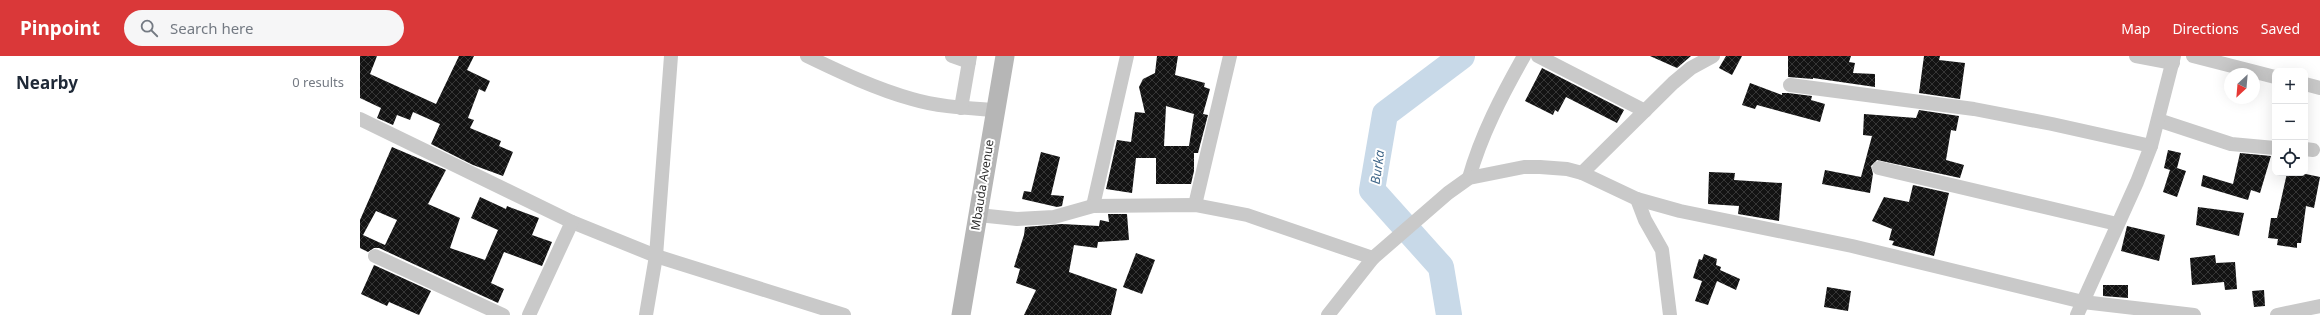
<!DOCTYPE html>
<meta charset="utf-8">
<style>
body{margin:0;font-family:"Noto Sans",sans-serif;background:#f6f6f7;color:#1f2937}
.controls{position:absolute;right:12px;top:12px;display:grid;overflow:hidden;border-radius:8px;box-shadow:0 4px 16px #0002}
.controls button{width:36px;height:36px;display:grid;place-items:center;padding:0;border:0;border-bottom:1px solid #e0e1e3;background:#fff;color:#1f2937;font:20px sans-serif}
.compass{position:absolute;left:1864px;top:12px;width:36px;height:36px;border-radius:50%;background:#fff;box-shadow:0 4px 16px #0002;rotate:206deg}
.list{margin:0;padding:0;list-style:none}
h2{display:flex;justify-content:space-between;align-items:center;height:52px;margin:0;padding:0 16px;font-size:17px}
h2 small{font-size:13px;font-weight:400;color:#747a83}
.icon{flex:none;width:22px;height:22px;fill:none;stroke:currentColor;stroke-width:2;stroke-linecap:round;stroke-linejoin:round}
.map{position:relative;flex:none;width:1960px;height:259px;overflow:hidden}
header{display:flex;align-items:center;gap:24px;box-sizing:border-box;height:56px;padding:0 20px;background:#da3839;color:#fff}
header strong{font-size:19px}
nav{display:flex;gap:22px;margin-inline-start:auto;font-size:14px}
.search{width:280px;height:36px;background:#f6f6f7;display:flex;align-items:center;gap:10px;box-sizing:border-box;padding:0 14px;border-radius:22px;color:#747a83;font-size:15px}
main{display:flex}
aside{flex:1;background:#fff}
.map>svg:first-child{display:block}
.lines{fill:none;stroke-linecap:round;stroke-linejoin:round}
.river{stroke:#c8d9e8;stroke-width:26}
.building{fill:url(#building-cross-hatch);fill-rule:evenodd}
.street{stroke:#c9c9c9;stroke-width:14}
.secondary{stroke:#b6b6b6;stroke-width:19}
.labels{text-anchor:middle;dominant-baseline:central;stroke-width:4;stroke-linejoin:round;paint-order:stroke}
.street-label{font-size:12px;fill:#2c2c2c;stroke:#fff}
.water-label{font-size:13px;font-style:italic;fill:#406789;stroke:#fff}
</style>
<header>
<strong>Pinpoint</strong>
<div class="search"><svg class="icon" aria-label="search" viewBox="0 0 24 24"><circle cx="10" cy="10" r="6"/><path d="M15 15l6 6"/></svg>Search here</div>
<nav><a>Map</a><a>Directions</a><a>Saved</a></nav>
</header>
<main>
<aside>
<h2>Nearby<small>0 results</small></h2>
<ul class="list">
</ul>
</aside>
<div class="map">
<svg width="1960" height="259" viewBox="0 0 1960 259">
<defs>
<pattern id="building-cross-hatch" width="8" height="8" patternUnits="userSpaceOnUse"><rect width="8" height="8" fill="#131313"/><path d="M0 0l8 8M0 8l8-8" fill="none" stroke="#363636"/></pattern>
</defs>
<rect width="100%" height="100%" fill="#fff"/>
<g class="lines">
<path class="river" d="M 1089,259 L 1081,211 L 1012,134 L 1025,58 L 1102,0"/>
</g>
<g class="building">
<path d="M 0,0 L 17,0 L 10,18 L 76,48 L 99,0 L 114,0 L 107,14 L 130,25 L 125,36 L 119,33 L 108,62 L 114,64 L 110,72 L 141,85 L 139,90 L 153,96 L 143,120 L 113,109 L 71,88 L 80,68 L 53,56 L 50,64 L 37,59 L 33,69 L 17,62 L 21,52 L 0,42 Z"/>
<path d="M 797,0 L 818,0 L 815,19 L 845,27 L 844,31 L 850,33 L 843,58 L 848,59 L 838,97 L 834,97 L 834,115 L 831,128 L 796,128 L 796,102 L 776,102 L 772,137 L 746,133 L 757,84 L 771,86 L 775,56 L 785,57 L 779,31 L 783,23 L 795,17 ZM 806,50 L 834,58 L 829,90 L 804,90 Z"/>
<path d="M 1290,0 L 1331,0 L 1317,12 Z"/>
<path d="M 1366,0 L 1382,0 L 1372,19 L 1359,12 Z"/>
<path d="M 1428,0 L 1491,0 L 1489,6 L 1495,7 L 1493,17 L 1515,18 L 1515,31 L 1453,22 L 1453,23 L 1428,21 Z"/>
<path d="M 1564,0 L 1580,0 L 1579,4 L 1605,7 L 1600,43 L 1559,37 Z"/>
<path d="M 1182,12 L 1264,54 L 1257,67 L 1206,41 L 1198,56 L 1195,54 L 1193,59 L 1165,45 Z"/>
<path d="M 1390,27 L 1422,39 L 1422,37 L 1428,37 L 1452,40 L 1451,44 L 1465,48 L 1460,66 L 1397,49 L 1395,53 L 1382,49 Z"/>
<path d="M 1559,54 L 1599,60 L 1596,75 L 1591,74 L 1586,104 L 1604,109 L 1600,122 L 1517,104 L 1511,110 L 1513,118 L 1510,137 L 1462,128 L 1465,114 L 1501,121 L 1512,80 L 1503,79 L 1504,58 L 1556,62 Z"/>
<path d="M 32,91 L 86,114 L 68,148 L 100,162 L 90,192 L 125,204 L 138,174 L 111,162 L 120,141 L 146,153 L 147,150 L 179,162 L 172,179 L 192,186 L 182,210 L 144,196 L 131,227 L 144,233 L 138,247 L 19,192 L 14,192 L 8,196 L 0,192 L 0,164 ZM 16,155 L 37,164 L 25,189 L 3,179 Z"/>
<path d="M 1808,94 L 1821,97 L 1817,112 L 1826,115 L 1817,141 L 1803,136 L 1810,114 L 1804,112 Z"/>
<path d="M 681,96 L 700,101 L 691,139 L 704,140 L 702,150 L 697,151 L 662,143 L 664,135 L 671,136 Z"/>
<path d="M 1880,97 L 1911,100 L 1900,137 L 1891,134 L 1888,144 L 1841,130 L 1843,119 L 1873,128 Z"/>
<path d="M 1349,116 L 1375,117 L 1374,124 L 1422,127 L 1419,165 L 1378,158 L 1379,150 L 1348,148 Z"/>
<path d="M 1927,117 L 1941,117 L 1960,121 L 1954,152 L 1946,150 L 1941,187 L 1937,187 L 1937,192 L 1917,189 L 1918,183 L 1908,182 L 1911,162 L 1917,162 Z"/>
<path d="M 1553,129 L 1589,137 L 1574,200 L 1532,189 L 1534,185 L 1529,184 L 1532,173 L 1512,165 L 1524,141 L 1549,146 Z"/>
<path d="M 1838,151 L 1884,157 L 1879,180 L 1836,169 Z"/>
<path d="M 748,158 L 767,158 L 769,184 L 738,186 L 737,192 L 714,189 L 709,216 L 757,233 L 751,259 L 664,259 L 676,234 L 656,227 L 660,213 L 654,211 L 664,179 L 665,171 L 702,168 L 739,170 L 740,164 L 749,166 Z"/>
<path d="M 1767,170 L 1805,179 L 1799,205 L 1761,195 Z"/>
<path d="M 776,197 L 795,204 L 782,238 L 763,231 Z"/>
<path d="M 1344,198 L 1357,203 L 1356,209 L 1361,211 L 1360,214 L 1380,223 L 1376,234 L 1357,225 L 1348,249 L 1335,245 L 1342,225 L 1333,222 L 1339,203 L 1342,204 Z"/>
<path d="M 1855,199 L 1856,207 L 1875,206 L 1877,233 L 1865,234 L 1864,226 L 1832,229 L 1830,202 Z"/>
<path d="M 14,209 L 71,235 L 59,259 L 29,246 L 27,250 L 1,238 Z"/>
<path d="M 1743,229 L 1768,229 L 1768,242 L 1743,240 Z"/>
<path d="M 1467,231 L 1491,235 L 1488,255 L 1464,251 Z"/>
<path d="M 1904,234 L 1905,250 L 1894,251 L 1892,235 Z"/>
</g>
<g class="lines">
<g class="street">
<path d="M 447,0 C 480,16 516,33 552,43 C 579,51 607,52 634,54"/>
<path d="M 592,0 L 609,6"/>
<path d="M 1178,0 L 1285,55"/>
<path d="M 1776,0 L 1813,7"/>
<path d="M 1833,0 L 1915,21"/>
<path d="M 1945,28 L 1960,32"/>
<path d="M 1430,29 L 1614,53 L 1692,68 L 1791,90"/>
<path d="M 601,52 L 610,0"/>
<path d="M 0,63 L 212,166 L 296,200 L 484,259"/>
<path d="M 1798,64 L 1871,88 L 1915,92"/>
<path d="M 1945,93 L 1953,94"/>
<path d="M 1519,112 L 1757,168"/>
<path d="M 1222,117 L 1313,27 L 1331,12 L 1353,0"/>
<path d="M 1109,122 C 1121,79 1142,39 1164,0"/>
<path d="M 1277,143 L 1285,164 L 1302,194 L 1310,259"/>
<path d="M 835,149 L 870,0"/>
<path d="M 733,150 L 767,0"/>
<path d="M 618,159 L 657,163 L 694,161 L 733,150 L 835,149 L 887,159 L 1013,202"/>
<path d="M 15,200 L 143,259"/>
<path d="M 169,259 L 212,166"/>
<path d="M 286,259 L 296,200 L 311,0"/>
<path d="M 968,259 L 1013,202 L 1088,137 L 1109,122 L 1164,111 L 1180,111 L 1207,113 L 1222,117 L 1277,143 L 1320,155 L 1492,190 L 1723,246 L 1834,259"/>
<path d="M 1717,259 L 1777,126 L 1791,90 L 1814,0"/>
<path d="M 1917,259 L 1960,250"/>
</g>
<path class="secondary" d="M 601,259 L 645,0"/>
</g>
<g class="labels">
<g class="street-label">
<text transform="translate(622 129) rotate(-81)">Mbauda Avenue</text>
</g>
<g class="water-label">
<text transform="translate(1017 111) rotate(-82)">Burka</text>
</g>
</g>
</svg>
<div class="controls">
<button>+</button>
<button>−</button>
<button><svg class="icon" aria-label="locate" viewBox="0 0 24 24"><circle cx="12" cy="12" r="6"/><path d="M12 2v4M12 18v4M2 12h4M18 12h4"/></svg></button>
</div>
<svg class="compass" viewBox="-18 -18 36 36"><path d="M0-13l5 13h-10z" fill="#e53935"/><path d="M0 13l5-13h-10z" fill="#747a83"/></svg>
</div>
</main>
